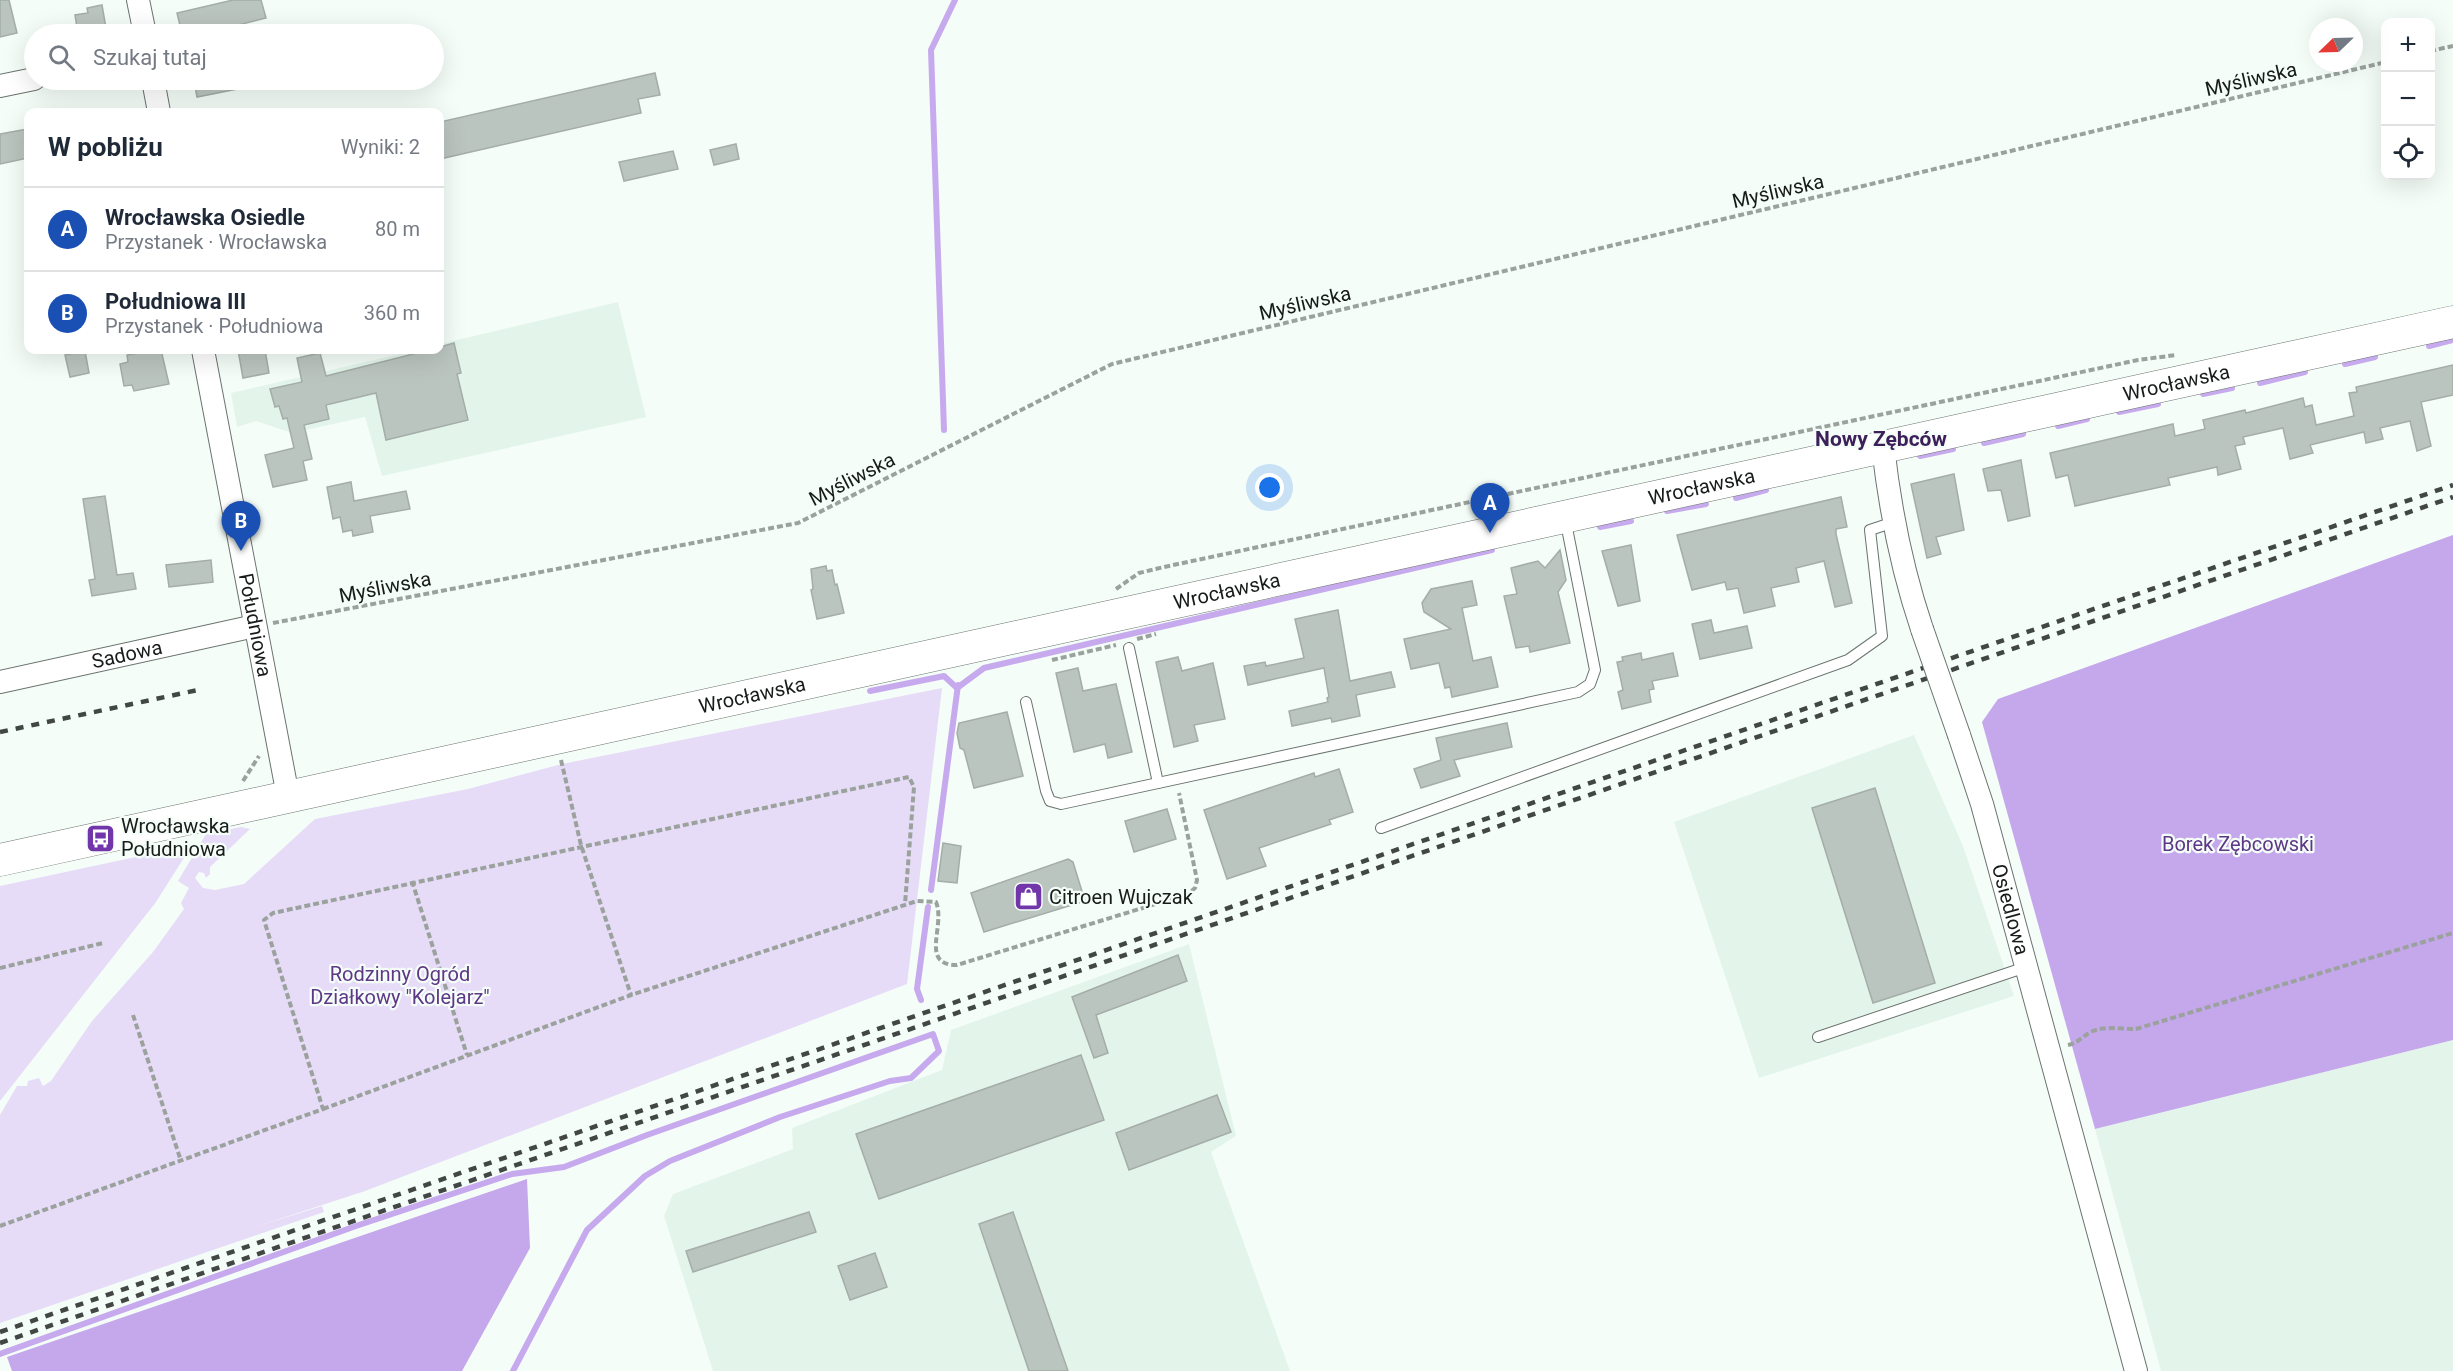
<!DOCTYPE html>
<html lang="pl">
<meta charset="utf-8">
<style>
body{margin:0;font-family:Roboto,sans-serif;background:#f6f6f7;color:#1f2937}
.controls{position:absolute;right:18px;top:18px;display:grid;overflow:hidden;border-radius:12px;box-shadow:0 6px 24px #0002}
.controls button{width:54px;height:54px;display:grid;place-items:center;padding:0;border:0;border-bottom:2px solid #e0e1e3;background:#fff;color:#1f2937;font:30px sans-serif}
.compass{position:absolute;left:2309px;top:18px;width:54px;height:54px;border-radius:50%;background:#fff;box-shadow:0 6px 24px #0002;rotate:247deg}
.you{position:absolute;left:1270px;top:488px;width:21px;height:21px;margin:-15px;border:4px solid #fff;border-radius:50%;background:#1a73e8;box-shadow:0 0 0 9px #1a73e833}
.badge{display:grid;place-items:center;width:39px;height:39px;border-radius:50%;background:#2563eb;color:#fff;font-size:20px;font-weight:700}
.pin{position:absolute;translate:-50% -50px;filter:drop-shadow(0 2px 3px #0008)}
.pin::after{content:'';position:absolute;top:32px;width:21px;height:18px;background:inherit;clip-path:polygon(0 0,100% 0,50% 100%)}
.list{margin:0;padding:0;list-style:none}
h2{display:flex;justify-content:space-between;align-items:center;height:78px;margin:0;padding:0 24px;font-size:26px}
h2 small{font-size:20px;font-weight:400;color:#747a83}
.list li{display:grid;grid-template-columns:39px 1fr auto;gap:18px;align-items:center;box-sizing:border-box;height:84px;padding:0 24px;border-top:2px solid #e0e1e3}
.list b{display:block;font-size:22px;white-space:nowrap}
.list p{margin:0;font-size:20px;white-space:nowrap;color:#747a83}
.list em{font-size:20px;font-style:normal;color:#747a83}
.icon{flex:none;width:33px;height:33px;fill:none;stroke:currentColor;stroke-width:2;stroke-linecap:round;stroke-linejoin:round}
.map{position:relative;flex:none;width:2453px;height:1371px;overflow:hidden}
.search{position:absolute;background:#fff;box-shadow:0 6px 24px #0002;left:24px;top:24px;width:420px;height:66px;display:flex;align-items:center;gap:15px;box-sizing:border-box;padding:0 21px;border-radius:33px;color:#747a83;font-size:22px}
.panel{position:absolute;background:#fff;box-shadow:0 6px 24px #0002;left:24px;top:108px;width:420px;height:246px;border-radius:12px}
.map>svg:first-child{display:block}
.built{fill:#e3f5eb}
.green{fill:#e7dcf7}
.forest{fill:#c5a7eb}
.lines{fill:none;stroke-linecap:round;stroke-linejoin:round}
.stream{stroke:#c7aaed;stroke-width:6}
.building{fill:#bbc5bf;stroke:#a4ada8;stroke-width:1.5}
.lane-casing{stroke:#6b736f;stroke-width:12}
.street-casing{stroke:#6b736f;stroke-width:24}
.secondary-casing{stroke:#6b736f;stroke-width:33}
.path{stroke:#9ba29e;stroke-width:4;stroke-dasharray:6 3;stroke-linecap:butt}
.lane{stroke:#fff;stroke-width:10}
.street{stroke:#fff;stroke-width:22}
.secondary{stroke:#fff;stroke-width:32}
.rail{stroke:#424745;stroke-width:4.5;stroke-dasharray:8 8;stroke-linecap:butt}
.street-bridge-casing{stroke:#6b736f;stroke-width:24;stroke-linecap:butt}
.street-bridge{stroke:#fff;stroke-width:22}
.labels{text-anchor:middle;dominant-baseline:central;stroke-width:4.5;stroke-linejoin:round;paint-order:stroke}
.street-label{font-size:20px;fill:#171b19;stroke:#f4fdf8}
.poi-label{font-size:20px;fill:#171b19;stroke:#f4fdf8;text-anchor:start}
.park-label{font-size:20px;fill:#5e3786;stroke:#f4fdf8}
.neighbourhood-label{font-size:21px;font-weight:bold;fill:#3d2059;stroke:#f4fdf8}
</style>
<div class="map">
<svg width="2453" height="1371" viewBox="0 0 2453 1371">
<rect width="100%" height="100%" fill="#f4fdf8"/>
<g class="built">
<path d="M 618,302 L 646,417 L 382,476 L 365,417 L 292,433 L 256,421 L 237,427 L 231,393 L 417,350 L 440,350 L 440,344 Z"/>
<path d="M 1914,735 L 1963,846 L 2014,996 L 1759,1078 L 1674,822 Z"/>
<path d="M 1189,944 L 1236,1136 L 1211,1152 L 1290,1371 L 713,1371 L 664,1216 L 673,1194 L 793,1149 L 792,1128 L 942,1070 L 951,1030 Z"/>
<path d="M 2453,1040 L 2453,1371 L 2161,1371 L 2095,1129 Z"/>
</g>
<g class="green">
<path d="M 942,688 L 907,984 L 365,1191 L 255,1227 L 322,1206 L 324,1212 L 0,1323 L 0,1115 L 17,1086 L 27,1086 L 28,1081 L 39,1078 L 43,1086 L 51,1081 L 92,1021 L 153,952 L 184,909 L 181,903 L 189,888 L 178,881 L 206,834 L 241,827 L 250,829 L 210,867 L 210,874 L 206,878 L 204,873 L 199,872 L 195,878 L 203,888 L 215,890 L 244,884 L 315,819 L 468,789 L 562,764 Z"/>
<path d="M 192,845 L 156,902 L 0,1101 L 0,886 Z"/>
</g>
<g class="forest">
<path d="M 2453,535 L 2453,1040 L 2095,1129 L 1982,722 L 1998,699 Z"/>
<path d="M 527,1179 L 530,1248 L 462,1371 L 12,1371 L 7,1357 Z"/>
</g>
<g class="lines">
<g class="stream">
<path d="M 2429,346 L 2453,340"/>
<path d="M 2345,364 L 2375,357"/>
<path d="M 2260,383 L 2305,372"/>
<path d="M 2203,394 L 2232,388"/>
<path d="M 2119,412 L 2158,404"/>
<path d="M 2058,426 L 2087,419"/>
<path d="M 944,430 L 931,50 L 955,0"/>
<path d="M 1984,443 L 2023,434"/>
<path d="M 1920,456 L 1953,449"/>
<path d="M 1736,498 L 1766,490"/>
<path d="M 1667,511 L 1706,504"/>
<path d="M 1600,527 L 1631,521"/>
<path d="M 870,691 L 944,676 L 957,688 L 984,668 L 1492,550"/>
<path d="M 931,890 L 958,685"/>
<path d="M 921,1000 L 917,989 L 928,907"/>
<path d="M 0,1354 L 356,1226 L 512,1174 L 564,1167 L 647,1135 L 933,1034 L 939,1051 L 911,1078 L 890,1081 L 780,1117 L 670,1161 L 645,1176 L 587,1230 L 513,1371"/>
</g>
</g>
<g class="building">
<path d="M 0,0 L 9,0 L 17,33 L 0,37 Z"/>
<path d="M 233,0 L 261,0 L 266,18 L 211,32 L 211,34 L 182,34 L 177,13 Z"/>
<path d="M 102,5 L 107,34 L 78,34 L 75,15 L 88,13 L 87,8 Z"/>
<path d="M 655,73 L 660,95 L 638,99 L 641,113 L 440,159 L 440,122 Z"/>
<path d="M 194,80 L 247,80 L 248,87 L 197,97 Z"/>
<path d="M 28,129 L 28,158 L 0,164 L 0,134 Z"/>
<path d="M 736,144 L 739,159 L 714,165 L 710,150 Z"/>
<path d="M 673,151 L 678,169 L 624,181 L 619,162 Z"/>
<path d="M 454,343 L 461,373 L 457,374 L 468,420 L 386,440 L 376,393 L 326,405 L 329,419 L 304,425 L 312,459 L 303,461 L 307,480 L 273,487 L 265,455 L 294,448 L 287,418 L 283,419 L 279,406 L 275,407 L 270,389 L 302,382 L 297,358 L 320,353 L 326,376 L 429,350 L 440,350 L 440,347 Z"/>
<path d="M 155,350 L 161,350 L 169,384 L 134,391 L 132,385 L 124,386 L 120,364 L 128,362 L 127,355 Z"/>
<path d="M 238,350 L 265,350 L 269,373 L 243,378 Z"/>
<path d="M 85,351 L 89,373 L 70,377 L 65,355 Z"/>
<path d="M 2453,365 L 2453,395 L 2421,402 L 2431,446 L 2417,451 L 2410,421 L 2380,428 L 2383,439 L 2366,443 L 2364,432 L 2310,445 L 2313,453 L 2290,459 L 2283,428 L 2243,437 L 2245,444 L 2235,446 L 2241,469 L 2218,475 L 2217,467 L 2168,478 L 2170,485 L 2119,496 L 2075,506 L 2068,475 L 2056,478 L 2050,453 L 2173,424 L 2175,436 L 2205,429 L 2203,420 L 2245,410 L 2246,413 L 2303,398 L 2305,407 L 2312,405 L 2316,425 L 2354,416 L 2349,393 L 2357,392 L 2356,387 Z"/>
<path d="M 2021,460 L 2030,516 L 2008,521 L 2001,490 L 1988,491 L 1983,469 Z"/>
<path d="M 1954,474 L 1964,530 L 1936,537 L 1941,554 L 1927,558 L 1911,484 Z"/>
<path d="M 351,482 L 354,501 L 406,491 L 410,509 L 370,516 L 373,532 L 353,536 L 352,530 L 343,532 L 340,517 L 333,519 L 327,487 Z"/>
<path d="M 105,496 L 117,575 L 133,573 L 136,589 L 92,596 L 89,580 L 95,579 L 83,499 Z"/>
<path d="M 1841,497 L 1847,527 L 1836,529 L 1836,534 L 1852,603 L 1835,607 L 1824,561 L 1796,568 L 1799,582 L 1771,588 L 1775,606 L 1744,613 L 1738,588 L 1727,590 L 1725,582 L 1692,590 L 1677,535 Z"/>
<path d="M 1631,545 L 1640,601 L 1618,606 L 1602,551 Z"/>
<path d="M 1560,550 L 1566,580 L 1558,592 L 1570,643 L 1530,652 L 1529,646 L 1516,648 L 1504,596 L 1517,594 L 1511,568 L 1538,561 L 1545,568 Z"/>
<path d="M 211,560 L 213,582 L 169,587 L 166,565 Z"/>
<path d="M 826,566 L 827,571 L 832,570 L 835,585 L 837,584 L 844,613 L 817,619 L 811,590 L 813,589 L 811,569 Z"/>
<path d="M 1472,581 L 1477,605 L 1462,608 L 1473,661 L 1491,657 L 1498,687 L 1452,697 L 1450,687 L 1445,688 L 1439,663 L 1411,669 L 1404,639 L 1451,629 L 1424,612 L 1422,603 L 1431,589 Z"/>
<path d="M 1338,610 L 1350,681 L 1391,672 L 1395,687 L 1356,695 L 1360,716 L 1332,722 L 1331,718 L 1292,726 L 1289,711 L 1328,702 L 1327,698 L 1329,697 L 1324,668 L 1248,685 L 1244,666 L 1265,662 L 1266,666 L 1304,658 L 1295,619 Z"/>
<path d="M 1711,620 L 1714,633 L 1747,626 L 1752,648 L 1700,659 L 1692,624 Z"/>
<path d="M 1641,653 L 1642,660 L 1673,653 L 1678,676 L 1652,681 L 1654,689 L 1649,690 L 1651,702 L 1622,709 L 1618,692 L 1623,690 L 1617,662 L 1623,661 L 1622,657 Z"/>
<path d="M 1178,657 L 1182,671 L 1213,663 L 1225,719 L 1194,725 L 1198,741 L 1174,747 L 1156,662 Z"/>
<path d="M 1078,668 L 1083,691 L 1116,684 L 1132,752 L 1108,758 L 1105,744 L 1074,752 L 1056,673 Z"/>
<path d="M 1007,712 L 1023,776 L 974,788 L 964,750 L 960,748 L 957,733 L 959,723 Z"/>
<path d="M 1507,723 L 1512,747 L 1454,760 L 1460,776 L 1421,788 L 1414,769 L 1441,760 L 1436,738 Z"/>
<path d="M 1339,769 L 1353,812 L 1329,820 L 1331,824 L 1259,848 L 1266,866 L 1227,879 L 1204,810 L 1314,773 L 1315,777 Z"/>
<path d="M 1875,788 L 1935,983 L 1873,1003 L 1812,808 Z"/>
<path d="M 1167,809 L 1176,839 L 1134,852 L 1125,821 Z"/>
<path d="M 943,843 L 961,846 L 957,883 L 938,881 Z"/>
<path d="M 1068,859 L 1073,862 L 1085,901 L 984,932 L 971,893 Z"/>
<path d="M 1178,955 L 1187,981 L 1096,1015 L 1108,1053 L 1094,1058 L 1072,997 Z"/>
<path d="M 1081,1055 L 1104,1120 L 879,1199 L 856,1134 Z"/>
<path d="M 1217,1095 L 1231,1132 L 1129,1170 L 1116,1133 Z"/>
<path d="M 809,1212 L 816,1232 L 693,1272 L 686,1251 Z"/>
<path d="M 1013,1212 L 1068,1371 L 1029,1371 L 979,1224 Z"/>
<path d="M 875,1253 L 887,1287 L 850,1300 L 838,1266 Z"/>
</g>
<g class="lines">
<defs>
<g id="lane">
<path d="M 1129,648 L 1158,783"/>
<path d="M 1026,702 L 1046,791 L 1050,801 L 1061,804 L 1578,692 L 1590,684 L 1595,670 L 1565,518"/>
<path d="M 1381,828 L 1848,660 L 1882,636 L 1870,530 L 1894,522"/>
<path d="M 1818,1037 L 2026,967"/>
</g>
<g id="street">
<path d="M 138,0 L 145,34"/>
<path d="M 153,80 L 159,112"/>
<path d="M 0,86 L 34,79"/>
<path id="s1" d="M 203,350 L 288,796"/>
<path d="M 1883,447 C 1890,509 1902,570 1922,629"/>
<path id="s2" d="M 0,682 L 255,626"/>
<path id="s3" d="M 1959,735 L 1982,804 L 2136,1371"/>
</g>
<g id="secondary">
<path id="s4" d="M 0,860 L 2453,322"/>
</g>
</defs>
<use href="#lane" class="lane-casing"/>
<use href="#street" class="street-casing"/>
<use href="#secondary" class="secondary-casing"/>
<g class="path">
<path d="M 2430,51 L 2453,46"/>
<path d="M 1116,589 L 1139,573 L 1164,567 L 2138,360 L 2176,355"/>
<path d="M 273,623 L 798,523 L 1112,364 L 2386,62"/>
<path d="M 1137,639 L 1156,634"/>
<path d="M 1052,660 L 1116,645"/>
<path d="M 561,760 L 581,845 L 631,995"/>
<path d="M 243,781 L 259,756"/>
<path d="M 412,881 L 467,1055"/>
<path d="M 0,968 L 103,943"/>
<path d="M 133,1015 L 181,1161"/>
<path d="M 2068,1045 C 2079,1043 2083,1035 2093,1031 C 2105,1026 2123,1029 2136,1029 L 2453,933"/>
<path d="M 323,1109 L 631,995 L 917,901 L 936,902 C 946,926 919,965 957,965 L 1188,894 L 1195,888 L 1197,880 L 1179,793"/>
<path d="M 0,1226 L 323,1109 L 264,920 L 273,913 L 909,777 L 914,787 L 905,904"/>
</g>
<use href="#lane" class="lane"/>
<use href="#street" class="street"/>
<use href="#secondary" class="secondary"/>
<g class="rail">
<path d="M 0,732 L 198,690"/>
<path d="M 0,1332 L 2453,485"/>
<path d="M 0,1343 L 2453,497"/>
</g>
<defs>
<path id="street-bridge" d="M 1922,629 L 1959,735"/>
</defs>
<use href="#street-bridge" class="street-bridge-casing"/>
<use href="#street-bridge" class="street-bridge"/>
</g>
<defs>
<symbol id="bus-square" viewBox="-11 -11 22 22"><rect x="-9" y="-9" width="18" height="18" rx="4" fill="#7235aa" stroke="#f4fdf8"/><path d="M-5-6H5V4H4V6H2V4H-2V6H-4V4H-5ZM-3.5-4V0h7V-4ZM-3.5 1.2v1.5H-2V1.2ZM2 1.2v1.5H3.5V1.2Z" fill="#fff"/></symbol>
<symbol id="shop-square" viewBox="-11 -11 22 22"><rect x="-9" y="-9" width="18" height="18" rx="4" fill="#7235aa" stroke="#f4fdf8"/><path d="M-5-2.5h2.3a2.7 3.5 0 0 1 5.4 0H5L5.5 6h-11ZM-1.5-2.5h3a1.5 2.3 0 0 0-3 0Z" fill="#fff"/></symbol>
</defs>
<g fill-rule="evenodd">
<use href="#bus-square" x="84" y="822" width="33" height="33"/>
<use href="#shop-square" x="1012" y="880" width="33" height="33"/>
</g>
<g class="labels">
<g class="street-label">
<text transform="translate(2251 79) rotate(-13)">Myśliwska</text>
<text transform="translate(1778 191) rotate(-13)">Myśliwska</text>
<text transform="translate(1305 303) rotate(-13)">Myśliwska</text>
<text stroke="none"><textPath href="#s4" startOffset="2228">Wrocławska</textPath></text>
<text transform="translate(852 479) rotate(-27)">Myśliwska</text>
<text stroke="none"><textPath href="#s4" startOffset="1742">Wrocławska</textPath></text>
<text transform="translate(385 587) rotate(-11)">Myśliwska</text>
<text stroke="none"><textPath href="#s4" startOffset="1256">Wrocławska</textPath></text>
<text stroke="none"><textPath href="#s1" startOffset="280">Południowa</textPath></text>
<text stroke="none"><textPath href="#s2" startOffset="130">Sadowa</textPath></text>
<text stroke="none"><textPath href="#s4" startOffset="770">Wrocławska</textPath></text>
<text stroke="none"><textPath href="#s3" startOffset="182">Osiedlowa</textPath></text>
</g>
<g class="poi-label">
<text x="121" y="826">Wrocławska<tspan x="121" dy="23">Południowa</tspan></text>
<text x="1049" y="897">Citroen Wujczak</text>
</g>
<g class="park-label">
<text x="2238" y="844">Borek Zębcowski</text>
<text x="400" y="974">Rodzinny Ogród<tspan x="400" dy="23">Działkowy "Kolejarz"</tspan></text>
</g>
<g class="neighbourhood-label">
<text x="1881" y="439">Nowy Zębców</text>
</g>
</g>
</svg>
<div class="controls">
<button>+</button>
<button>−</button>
<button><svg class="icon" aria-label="locate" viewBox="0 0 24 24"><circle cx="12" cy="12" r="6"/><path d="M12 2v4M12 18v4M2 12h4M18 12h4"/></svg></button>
</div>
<svg class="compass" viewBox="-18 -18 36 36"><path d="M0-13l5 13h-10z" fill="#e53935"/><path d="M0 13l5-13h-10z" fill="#747a83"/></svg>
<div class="you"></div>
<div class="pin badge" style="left:1490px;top:533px;background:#1a4fb4">A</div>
<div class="pin badge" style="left:241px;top:551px;background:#1a4fb4">B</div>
<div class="search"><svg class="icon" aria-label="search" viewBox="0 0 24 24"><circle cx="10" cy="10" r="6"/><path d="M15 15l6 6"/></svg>Szukaj tutaj</div>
<section class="panel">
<h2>W pobliżu<small>Wyniki: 2</small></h2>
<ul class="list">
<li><span class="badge" style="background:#1a4fb4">A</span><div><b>Wrocławska Osiedle</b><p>Przystanek · Wrocławska</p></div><em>80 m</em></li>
<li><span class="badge" style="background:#1a4fb4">B</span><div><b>Południowa III</b><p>Przystanek · Południowa</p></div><em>360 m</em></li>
</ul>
</section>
</div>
